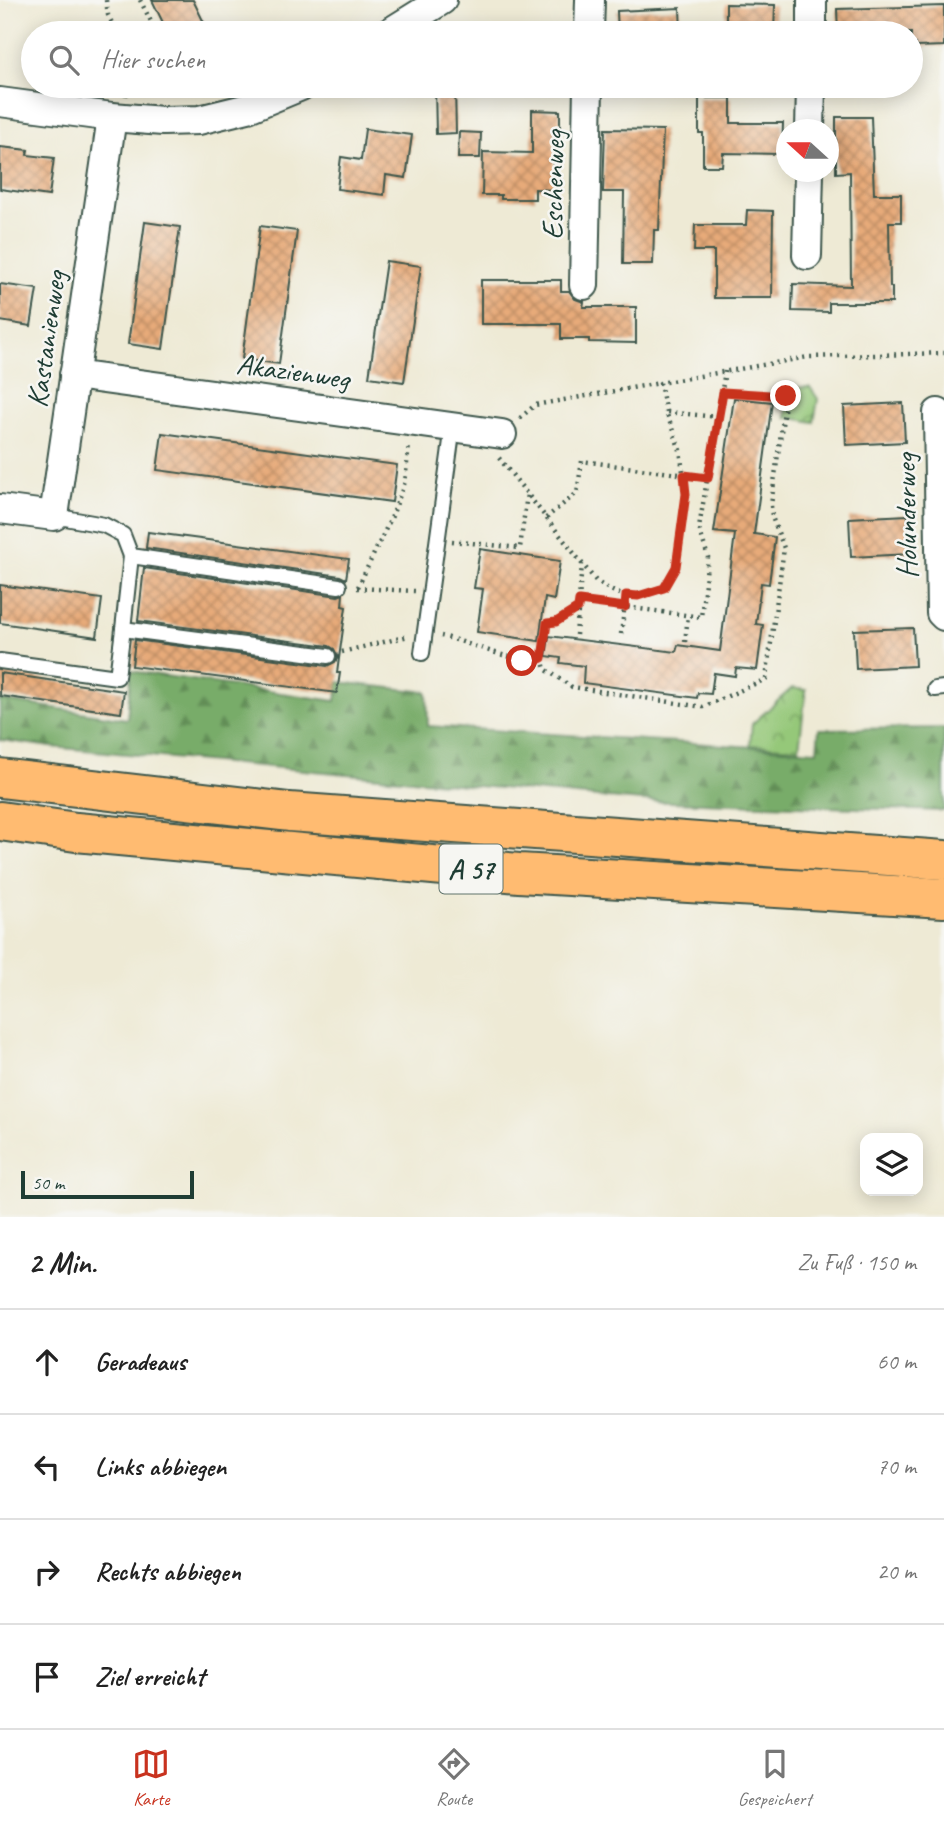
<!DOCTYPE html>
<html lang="de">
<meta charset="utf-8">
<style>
body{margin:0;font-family:Caveat,sans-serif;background:#f6f6f6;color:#222}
.controls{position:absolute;right:21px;bottom:21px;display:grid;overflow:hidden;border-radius:14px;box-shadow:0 4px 18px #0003}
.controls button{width:63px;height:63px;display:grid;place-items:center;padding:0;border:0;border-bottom:2px solid #e0e0e0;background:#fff;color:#222;font:35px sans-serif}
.compass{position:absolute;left:776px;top:119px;width:63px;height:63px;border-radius:50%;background:#fff;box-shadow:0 4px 18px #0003;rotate:291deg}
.scale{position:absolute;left:21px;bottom:18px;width:173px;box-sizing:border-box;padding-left:7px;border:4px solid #1f3d34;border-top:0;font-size:19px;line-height:24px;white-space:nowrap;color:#1f3d34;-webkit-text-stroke:5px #f6f6f2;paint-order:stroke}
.stop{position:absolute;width:21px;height:21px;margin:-16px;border:5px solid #c8321e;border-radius:50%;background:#fff}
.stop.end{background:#c8321e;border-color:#fff;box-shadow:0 2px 7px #0008}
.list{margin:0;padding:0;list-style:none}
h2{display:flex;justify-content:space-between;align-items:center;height:91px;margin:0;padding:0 28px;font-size:30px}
h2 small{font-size:23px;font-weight:400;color:#767676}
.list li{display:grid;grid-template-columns:46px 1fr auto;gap:21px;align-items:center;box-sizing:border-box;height:105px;padding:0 28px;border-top:2px solid #e0e0e0}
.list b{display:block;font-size:26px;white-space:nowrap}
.list em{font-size:23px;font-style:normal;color:#767676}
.icon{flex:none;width:38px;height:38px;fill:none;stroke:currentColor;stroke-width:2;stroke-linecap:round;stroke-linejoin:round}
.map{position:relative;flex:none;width:944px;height:1217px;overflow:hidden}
.search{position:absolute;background:#fff;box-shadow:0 4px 18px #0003;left:21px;right:21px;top:21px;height:77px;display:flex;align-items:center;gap:18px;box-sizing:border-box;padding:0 24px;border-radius:38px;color:#767676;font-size:26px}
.sheet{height:511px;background:#fff}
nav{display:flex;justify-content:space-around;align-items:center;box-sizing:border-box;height:98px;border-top:2px solid #e0e0e0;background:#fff;font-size:19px;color:#767676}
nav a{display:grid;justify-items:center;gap:4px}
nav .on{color:#c8321e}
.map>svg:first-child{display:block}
.forest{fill:url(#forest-firs);stroke:#4c744e;stroke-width:2}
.park{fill:url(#park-crowns);stroke:#5a8256;stroke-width:2}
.building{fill:url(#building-cross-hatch)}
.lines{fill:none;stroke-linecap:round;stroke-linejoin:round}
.lane-casing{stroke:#3e574c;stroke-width:18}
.street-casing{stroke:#3e574c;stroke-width:32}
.highway-casing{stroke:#3e574c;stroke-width:42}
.path{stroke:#3e574c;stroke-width:4.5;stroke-dasharray:2 5;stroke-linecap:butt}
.lane{stroke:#fff;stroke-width:14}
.street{stroke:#fff;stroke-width:28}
.highway{stroke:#ffbb71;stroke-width:38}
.route{stroke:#c8321e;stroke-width:9}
.labels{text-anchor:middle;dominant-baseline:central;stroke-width:5;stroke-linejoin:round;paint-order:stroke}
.shield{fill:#f6f6f2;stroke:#60746d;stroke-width:2}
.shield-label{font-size:28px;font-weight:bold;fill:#1f3d34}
.street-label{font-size:30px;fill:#1f3d34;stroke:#f6f6f2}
</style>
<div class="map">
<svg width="944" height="1217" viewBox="0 0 944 1217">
<defs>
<pattern id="forest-firs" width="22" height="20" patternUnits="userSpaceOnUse" patternTransform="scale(1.75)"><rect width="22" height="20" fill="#78ac69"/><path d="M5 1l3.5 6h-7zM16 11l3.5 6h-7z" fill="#628d57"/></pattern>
<pattern id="park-crowns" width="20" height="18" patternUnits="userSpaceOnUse" patternTransform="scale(1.75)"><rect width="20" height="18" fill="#95c879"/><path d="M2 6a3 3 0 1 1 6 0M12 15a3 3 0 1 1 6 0" fill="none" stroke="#79a464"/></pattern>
<pattern id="building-cross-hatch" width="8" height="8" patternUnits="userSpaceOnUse" patternTransform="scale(1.75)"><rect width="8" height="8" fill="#e7aa79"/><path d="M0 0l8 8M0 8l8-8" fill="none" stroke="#bb8c64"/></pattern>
</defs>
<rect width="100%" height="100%" fill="#f6f6f2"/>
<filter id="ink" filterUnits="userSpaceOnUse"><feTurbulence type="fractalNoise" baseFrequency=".0143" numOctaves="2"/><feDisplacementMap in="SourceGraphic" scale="14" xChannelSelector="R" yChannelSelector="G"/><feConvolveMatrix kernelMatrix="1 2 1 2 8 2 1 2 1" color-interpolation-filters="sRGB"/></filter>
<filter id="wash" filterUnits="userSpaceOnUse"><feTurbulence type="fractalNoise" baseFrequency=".00686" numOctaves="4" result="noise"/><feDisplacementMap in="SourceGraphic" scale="28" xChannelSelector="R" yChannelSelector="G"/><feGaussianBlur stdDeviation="1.57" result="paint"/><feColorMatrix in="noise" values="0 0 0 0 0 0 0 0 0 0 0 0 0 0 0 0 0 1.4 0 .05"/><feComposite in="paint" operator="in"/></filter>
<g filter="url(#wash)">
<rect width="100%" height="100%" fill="#eeead5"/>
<path class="forest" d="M 131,671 L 336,701 L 338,682 L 427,692 L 428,726 L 817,751 L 819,729 L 944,728 L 944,811 L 642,801 L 51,747 L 0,740 L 0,700 L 127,719 Z"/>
<g class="park">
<path d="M 810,387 L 818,399 L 814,422 L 786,417 L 788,396 L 793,388 Z"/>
<path d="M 792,688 L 806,690 L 799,748 L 750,745 L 752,724 Z"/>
</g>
<g id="blocks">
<g class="building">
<path d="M 152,0 L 193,0 L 209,33 L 168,33 Z"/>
<path d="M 726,4 L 775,5 L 774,33 L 726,33 Z"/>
<path d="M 944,6 L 944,46 L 916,47 L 916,44 L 911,44 L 911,33 L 838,33 L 837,9 Z"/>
<path d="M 680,8 L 681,33 L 618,33 L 617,11 Z"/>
<path d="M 435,86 L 455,86 L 456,133 L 436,134 Z"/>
<path d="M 699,98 L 731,98 L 731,123 L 783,123 L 782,154 L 723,153 L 722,166 L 703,166 L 703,133 L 699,133 Z"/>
<path d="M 532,110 L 560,111 L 560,134 L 554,134 L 554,190 L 535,189 L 535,199 L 501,199 L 501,195 L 482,195 L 483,152 L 532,153 Z"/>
<path d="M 836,117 L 871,117 L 874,194 L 901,194 L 901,222 L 889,222 L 890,287 L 892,287 L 892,303 L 829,303 L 829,312 L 792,311 L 793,284 L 851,286 L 850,172 L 836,173 Z"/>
<path d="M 365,129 L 412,135 L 406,178 L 386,175 L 384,195 L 337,189 L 341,157 L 361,160 Z"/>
<path d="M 605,129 L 663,130 L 659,230 L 654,230 L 653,264 L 623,264 L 624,192 L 603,192 Z"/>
<path d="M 459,132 L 481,133 L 480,158 L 458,158 Z"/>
<path d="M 0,147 L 28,150 L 27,155 L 54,158 L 49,196 L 0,189 Z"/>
<path d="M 747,210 L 773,211 L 772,298 L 714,298 L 714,251 L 694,251 L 695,225 L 746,225 Z"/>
<path d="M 145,222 L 180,227 L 163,349 L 128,344 Z"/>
<path d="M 260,226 L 297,231 L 279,364 L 242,359 Z"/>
<path d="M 386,261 L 421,266 L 404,382 L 369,377 Z"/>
<path d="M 481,280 L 561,280 L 561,291 L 569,291 L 575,299 L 584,302 L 583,307 L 636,307 L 636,343 L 589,342 L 589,339 L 561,339 L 561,324 L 481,324 Z"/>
<path d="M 0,284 L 37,289 L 31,326 L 0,321 Z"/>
<path d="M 734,398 L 772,402 L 754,534 L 775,537 L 769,584 L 761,583 L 756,624 L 763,625 L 757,670 L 736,668 L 735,676 L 714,673 L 711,694 L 698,693 L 697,698 L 583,683 L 584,666 L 560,663 L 561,658 L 546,656 L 549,636 L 676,652 L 678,645 L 720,651 L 735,534 L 714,532 Z"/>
<path d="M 903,403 L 905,442 L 846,445 L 844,406 Z"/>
<path d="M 162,433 L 397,465 L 392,502 L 157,470 Z"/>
<path d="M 908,515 L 910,554 L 851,557 L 849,518 Z"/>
<path d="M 148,532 L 349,559 L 346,579 L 340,576 L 146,548 Z"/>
<path d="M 480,549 L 560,561 L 554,600 L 545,598 L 539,641 L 477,632 L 483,589 L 474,588 Z"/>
<path d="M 144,568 L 338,596 L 343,594 L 342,606 L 346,607 L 337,673 L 340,673 L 337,693 L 132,666 L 135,640 L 327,666 L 335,662 L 338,657 L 334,649 L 329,646 L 138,621 Z"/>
<path d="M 0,585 L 102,599 L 97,637 L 0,623 Z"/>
<path d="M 913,628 L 915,666 L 856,669 L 854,630 Z"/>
<path d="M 0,673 L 124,691 L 121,713 L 0,696 Z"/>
</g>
</g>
</g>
<g filter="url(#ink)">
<use href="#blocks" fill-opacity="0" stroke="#3e574c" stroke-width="2"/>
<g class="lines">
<defs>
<g id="lane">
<path d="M 54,516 L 104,525 L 123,535 L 131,556 L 339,586"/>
<path d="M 131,556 L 123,629 L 328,656"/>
<path d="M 422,653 L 453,426"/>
<path d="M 0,661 L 117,677 L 123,629"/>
<path d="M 935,689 L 944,688"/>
</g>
<g id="street">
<path d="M 389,33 L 442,0"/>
<path d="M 589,33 L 590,0"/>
<path d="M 812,33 L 812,0"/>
<path d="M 0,102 L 112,117 L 163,121 L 199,120 L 248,108 L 301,86"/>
<path d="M 810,130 L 811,86"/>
<path d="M 807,255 L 809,172"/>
<path d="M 584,285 L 588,86"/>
<path d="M 74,375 L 502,434"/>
<path d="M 938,413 L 941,613 L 944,616"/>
<path d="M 0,509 L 54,516 L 112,117"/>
</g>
<g id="highway">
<path d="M 0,778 L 289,812 L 944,860"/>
<path d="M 0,821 L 76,832 L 519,873 L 944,898"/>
</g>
</defs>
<use href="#lane" class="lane-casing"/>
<use href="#street" class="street-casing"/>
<use href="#highway" class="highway-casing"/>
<g class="path">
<path d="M 106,0 L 108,15 L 117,33"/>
<path d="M 140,0 L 157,33"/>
<path d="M 183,86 L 188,97"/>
<path d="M 126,96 L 127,86"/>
<path d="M 666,412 L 660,383 L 808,357 L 944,353"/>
<path d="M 520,418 L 535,405 L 660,383"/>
<path d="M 499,458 L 596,581 C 624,600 632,598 664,588 L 676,567 L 686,494 L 680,450 L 666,412 L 718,417"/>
<path d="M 546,518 L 577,493 L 582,461 L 708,478"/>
<path d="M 452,541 L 520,548 L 527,494"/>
<path d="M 358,587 L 392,516 L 405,482 L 409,445"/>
<path d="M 357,588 L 415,591"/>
<path d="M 579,601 L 701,617 L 708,557 L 699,528 L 725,371"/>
<path d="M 621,634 L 626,595"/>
<path d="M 576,635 L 582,564"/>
<path d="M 441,636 C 467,641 521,667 542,658 L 547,623 L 557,622 L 578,608"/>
<path d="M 685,642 L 688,616"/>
<path d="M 342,652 L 409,636"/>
<path d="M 542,658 L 545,669 L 572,687 L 703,707 L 766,679 L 784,548 L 772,517 L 771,505 L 786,396 L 723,392"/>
</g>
<use href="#lane" class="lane"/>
<use href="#street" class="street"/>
<use href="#highway" class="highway"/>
</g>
</g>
<g class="lines" filter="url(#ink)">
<path class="route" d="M 522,661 L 534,662 L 542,658 L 547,623 L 556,622 L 578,608 L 579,601 L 625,607 L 626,595 L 638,596 L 664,588 L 676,567 L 686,494 L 684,475 L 708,478 L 723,392 L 786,396"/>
</g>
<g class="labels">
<rect class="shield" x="439.5" y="844.5" width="63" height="49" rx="5"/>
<g class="shield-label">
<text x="471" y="869">A 57</text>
</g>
<g class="street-label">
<text transform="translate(553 185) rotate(-89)">Eschenweg</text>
<text transform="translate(46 339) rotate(-82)">Kastanienweg</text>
<text transform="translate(293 371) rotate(8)">Akazienweg</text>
<text transform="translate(906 516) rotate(-91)">Holunderweg</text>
</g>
</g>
</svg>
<div class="controls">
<button><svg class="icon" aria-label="layers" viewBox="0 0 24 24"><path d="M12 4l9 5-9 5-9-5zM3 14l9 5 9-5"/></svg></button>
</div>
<svg class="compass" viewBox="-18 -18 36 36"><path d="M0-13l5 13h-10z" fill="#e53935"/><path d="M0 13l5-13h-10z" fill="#767676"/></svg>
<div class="scale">50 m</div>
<div class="stop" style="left:522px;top:661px"></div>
<div class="stop end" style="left:786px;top:396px"></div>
<div class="search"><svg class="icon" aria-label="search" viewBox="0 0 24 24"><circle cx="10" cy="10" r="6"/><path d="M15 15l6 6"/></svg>Hier suchen</div>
</div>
<section class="sheet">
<h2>2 Min.<small>Zu Fuß · 150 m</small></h2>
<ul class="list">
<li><svg class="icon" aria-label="ahead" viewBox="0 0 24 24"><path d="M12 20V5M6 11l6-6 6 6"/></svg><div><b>Geradeaus</b></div><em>60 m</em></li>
<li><svg class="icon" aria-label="left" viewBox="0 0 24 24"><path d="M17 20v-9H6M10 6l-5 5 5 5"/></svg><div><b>Links abbiegen</b></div><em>70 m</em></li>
<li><svg class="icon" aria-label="right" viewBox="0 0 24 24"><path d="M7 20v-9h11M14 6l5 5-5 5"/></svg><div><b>Rechts abbiegen</b></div><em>20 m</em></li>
<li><svg class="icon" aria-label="arrive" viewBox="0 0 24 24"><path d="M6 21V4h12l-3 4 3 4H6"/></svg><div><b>Ziel erreicht</b></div></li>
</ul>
</section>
<nav>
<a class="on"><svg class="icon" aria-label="map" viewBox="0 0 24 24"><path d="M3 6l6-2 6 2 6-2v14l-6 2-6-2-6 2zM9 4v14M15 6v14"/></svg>Karte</a>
<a><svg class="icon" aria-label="directions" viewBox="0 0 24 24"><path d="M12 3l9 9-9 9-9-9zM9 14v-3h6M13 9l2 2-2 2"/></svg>Route</a>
<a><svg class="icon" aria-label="saved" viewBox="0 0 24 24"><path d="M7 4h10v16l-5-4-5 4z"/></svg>Gespeichert</a>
</nav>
